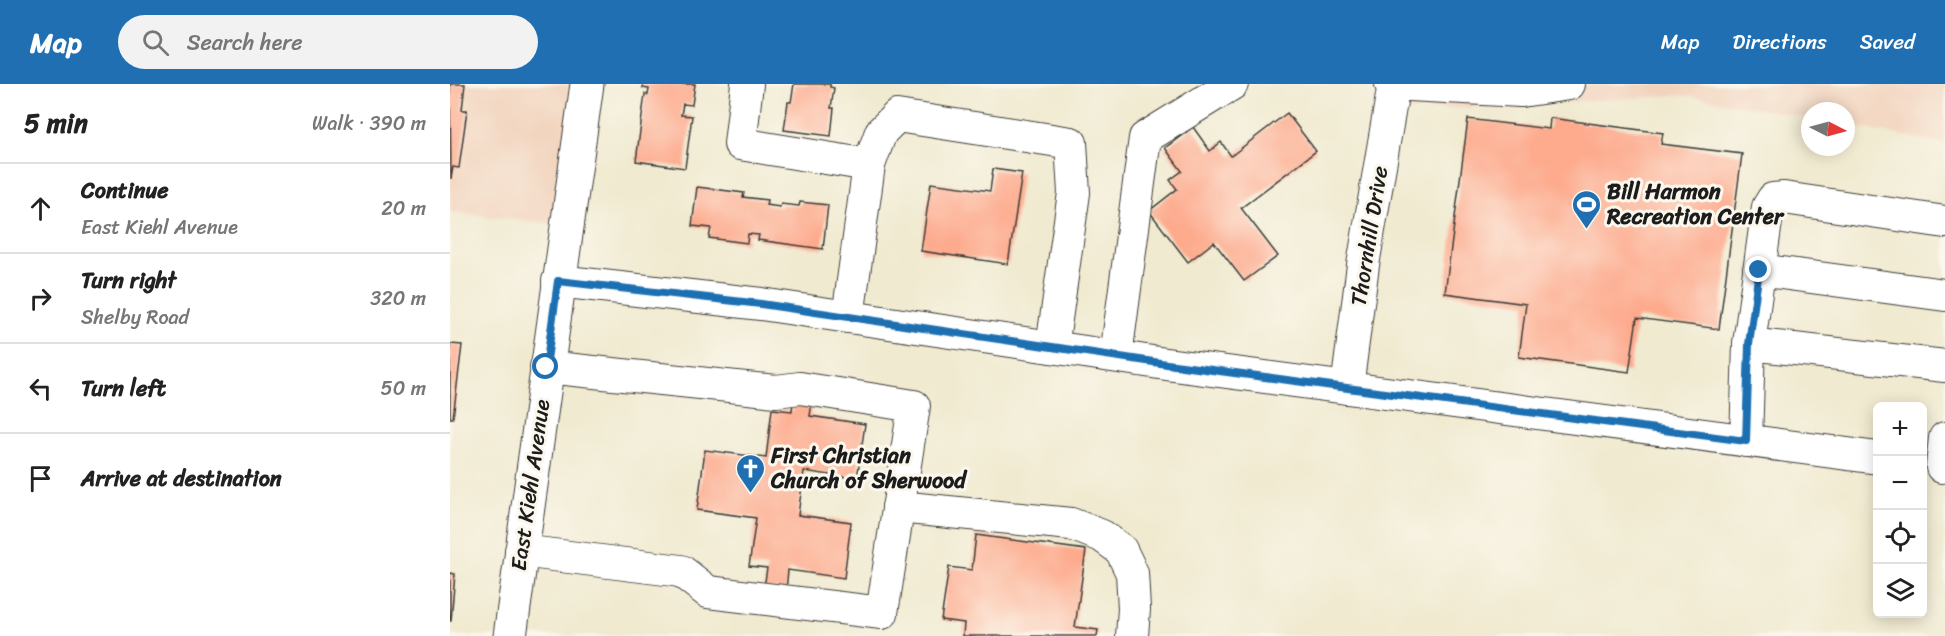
<!DOCTYPE html>
<meta charset="utf-8">
<style>
body{margin:0;font-family:Sriracha,sans-serif;background:#f2f2f2;color:#222}
.controls{position:absolute;right:18px;bottom:18px;display:grid;overflow:hidden;border-radius:9px;box-shadow:0 3px 15px #0003}
.controls button{width:54px;height:54px;display:grid;place-items:center;padding:0;border:0;border-bottom:2px solid #e0e0e0;background:#fff;color:#222;font:30px sans-serif}
.compass{position:absolute;left:1351px;top:18px;width:54px;height:54px;border-radius:50%;background:#fff;box-shadow:0 3px 15px #0003;rotate:96deg}
.stop{position:absolute;width:18px;height:18px;margin:-14px;border:4px solid #1f6fb2;border-radius:50%;background:#fff}
.stop.end{background:#1f6fb2;border-color:#fff;box-shadow:0 2px 6px #0008}
.list{margin:0;padding:0;list-style:none}
h2{display:flex;justify-content:space-between;align-items:center;height:78px;margin:0;padding:0 24px;font-size:26px}
h2 small{font-size:20px;font-weight:400;color:#767676}
.list li{display:grid;grid-template-columns:39px 1fr auto;gap:18px;align-items:center;box-sizing:border-box;height:90px;padding:0 24px;border-top:2px solid #e0e0e0}
.list b{display:block;font-size:22px;white-space:nowrap}
.list p{margin:0;font-size:20px;white-space:nowrap;color:#767676}
.list em{font-size:20px;font-style:normal;color:#767676}
.icon{flex:none;width:33px;height:33px;fill:none;stroke:currentColor;stroke-width:2;stroke-linecap:round;stroke-linejoin:round}
.map{position:relative;flex:none;width:1495px;height:552px;overflow:hidden}
header{display:flex;align-items:center;gap:36px;box-sizing:border-box;height:84px;padding:0 30px;background:#1f6fb2;color:#fff}
header strong{font-size:28px}
nav{display:flex;gap:33px;margin-inline-start:auto;font-size:21px}
.search{width:420px;height:54px;background:#f2f2f2;display:flex;align-items:center;gap:15px;box-sizing:border-box;padding:0 21px;border-radius:33px;color:#767676;font-size:22px}
main{display:flex}
aside{flex:1;background:#fff}
.map>svg:first-child{display:block}
.built{fill:#f2d4be}
.building{fill:#fdaa8d}
.lines{fill:none;stroke-linecap:round;stroke-linejoin:round}
.minor-casing{stroke:#3c3b37;stroke-width:34}
.major-casing{stroke:#3c3b37;stroke-width:35}
.minor{stroke:#fff;stroke-width:32}
.major{stroke:#fff;stroke-width:33}
.route{stroke:#1f6fb2;stroke-width:8}
.labels{text-anchor:middle;dominant-baseline:central;stroke-width:6;stroke-linejoin:round;paint-order:stroke}
.poi-label{font-size:22px;font-weight:bold;fill:#1c1c1c;stroke:#fbf7ec;text-anchor:start}
.street-label{font-size:22px;fill:#1c1c1c;stroke:#fbf7ec}
</style>
<header>
<strong>Map</strong>
<div class="search"><svg class="icon" aria-label="search" viewBox="0 0 24 24"><circle cx="10" cy="10" r="6"/><path d="M15 15l6 6"/></svg>Search here</div>
<nav><a>Map</a><a>Directions</a><a>Saved</a></nav>
</header>
<main>
<aside>
<h2>5 min<small>Walk · 390 m</small></h2>
<ul class="list">
<li><svg class="icon" aria-label="ahead" viewBox="0 0 24 24"><path d="M12 20V5M6 11l6-6 6 6"/></svg><div><b>Continue</b><p>East Kiehl Avenue</p></div><em>20 m</em></li>
<li><svg class="icon" aria-label="right" viewBox="0 0 24 24"><path d="M7 20v-9h11M14 6l5 5-5 5"/></svg><div><b>Turn right</b><p>Shelby Road</p></div><em>320 m</em></li>
<li><svg class="icon" aria-label="left" viewBox="0 0 24 24"><path d="M17 20v-9H6M10 6l-5 5 5 5"/></svg><div><b>Turn left</b></div><em>50 m</em></li>
<li><svg class="icon" aria-label="arrive" viewBox="0 0 24 24"><path d="M6 21V4h12l-3 4 3 4H6"/></svg><div><b>Arrive at destination</b></div></li>
</ul>
</aside>
<div class="map">
<svg width="1495" height="552" viewBox="0 0 1495 552">
<rect width="100%" height="100%" fill="#fbf7ec"/>
<filter id="ink" filterUnits="userSpaceOnUse"><feTurbulence type="fractalNoise" baseFrequency=".0167" numOctaves="2"/><feDisplacementMap in="SourceGraphic" scale="12" xChannelSelector="R" yChannelSelector="G"/><feConvolveMatrix kernelMatrix="1 2 1 2 8 2 1 2 1" color-interpolation-filters="sRGB"/></filter>
<filter id="wash" filterUnits="userSpaceOnUse"><feTurbulence type="fractalNoise" baseFrequency=".008" numOctaves="4" result="noise"/><feDisplacementMap in="SourceGraphic" scale="24" xChannelSelector="R" yChannelSelector="G"/><feGaussianBlur stdDeviation="1.35" result="paint"/><feColorMatrix in="noise" values="0 0 0 0 0 0 0 0 0 0 0 0 0 0 0 0 0 1.4 0 .05"/><feComposite in="paint" operator="in"/></filter>
<g filter="url(#wash)">
<rect width="100%" height="100%" fill="#f0ead0"/>
<g class="built">
<path d="M 0,0 L 137,0 L 116,141 L 0,128 Z"/>
<path d="M 943,0 L 1495,0 L 1495,60 L 1396,41 L 1396,27 L 1360,27 L 1360,34 L 1235,11 L 939,28 Z"/>
</g>
<g id="blocks">
<g class="building">
<path d="M 0,0 L 15,0 L 12,26 L 17,26 L 9,84 L 3,83 L 1,95 Z"/>
<path d="M 193,0 L 245,0 L 242,21 L 233,20 L 231,31 L 242,32 L 235,84 L 186,77 L 195,10 L 198,11 L 199,5 L 193,4 Z"/>
<path d="M 344,0 L 380,0 L 380,3 L 384,4 L 381,24 L 384,24 L 381,52 L 334,46 L 338,18 L 341,18 Z"/>
<path d="M 837,29 L 866,67 L 791,124 L 828,172 L 794,197 L 764,158 L 738,178 L 699,127 L 727,105 L 720,96 L 732,87 L 715,64 L 743,43 L 760,67 L 771,58 L 781,72 Z"/>
<path d="M 1100,34 L 1213,49 L 1211,60 L 1292,70 L 1269,245 L 1187,234 L 1179,288 L 1069,273 L 1076,220 L 995,209 L 1018,35 L 1099,45 Z"/>
<path d="M 543,85 L 572,89 L 558,180 L 471,167 L 481,99 L 540,107 Z"/>
<path d="M 247,103 L 294,109 L 293,113 L 317,116 L 316,121 L 330,123 L 331,120 L 349,122 L 350,118 L 378,121 L 373,165 L 308,156 L 309,151 L 298,150 L 297,159 L 259,154 L 261,144 L 242,142 Z"/>
<path d="M 0,260 L 12,261 L 3,334 L 0,334 Z"/>
<path d="M 344,308 L 363,311 L 360,332 L 415,340 L 407,395 L 354,387 L 348,431 L 401,438 L 394,494 L 338,486 L 336,507 L 314,504 L 317,484 L 299,482 L 306,434 L 247,426 L 255,366 L 316,374 L 322,325 L 342,327 Z"/>
<path d="M 526,451 L 636,466 L 625,543 L 648,546 L 647,552 L 513,552 L 514,539 L 491,536 L 499,483 L 522,486 Z"/>
<path d="M 0,489 L 5,490 L 1,537 L 0,537 Z"/>
</g>
</g>
</g>
<g filter="url(#ink)">
<use href="#blocks" fill-opacity="0" stroke="#3c3b37" stroke-width="1.5"/>
<g class="lines">
<defs>
<g id="minor">
<path d="M 297,0 L 290,60 L 419,81"/>
<path d="M 941,0 L 1071,7 L 1075,0"/>
<path d="M 1071,7 L 1119,0"/>
<path d="M 1309,186 L 1495,211"/>
<path d="M 108,197 L 311,220 L 716,280 L 1428,374"/>
<path d="M 398,233 L 419,81 L 431,48 L 447,32 L 621,59 L 624,109 L 602,263"/>
<path d="M 1299,260 L 1495,282"/>
<path d="M 666,272 L 695,54 L 782,0"/>
<path d="M 897,304 L 913,181 L 944,0"/>
<path d="M 1296,357 L 1299,260 L 1318,123 L 1323,115 L 1334,114 L 1495,138"/>
<path d="M 1492,383 L 1495,354"/>
<path d="M 448,423 L 621,440 L 652,452 L 671,466 L 682,489 L 684,525 L 682,552"/>
<path d="M 71,467 L 231,487 L 258,508 L 432,529 L 464,322 L 350,304 L 326,307 L 96,283"/>
</g>
<path id="major" d="M 60,552 L 137,0"/>
</defs>
<use href="#minor" class="minor-casing"/>
<use href="#major" class="major-casing"/>
<use href="#minor" class="minor"/>
<use href="#major" class="major"/>
</g>
</g>
<g class="lines" filter="url(#ink)">
<path class="route" d="M 96,283 L 108,197 L 311,220 L 717,280 L 1296,357 L 1299,260 L 1309,186"/>
</g>
<defs>
<symbol id="stadium-pin" viewBox="-11 -11 22 30"><path d="M0 17L-7.5 6A9.5 9.5 0 1 1 7.5 6Z" fill="#1f6fb2" stroke="#fbf7ec"/><path d="M0-5a6.5 5 0 1 0 0 10a6.5 5 0 1 0 0-10ZM-3.5-1.8h7v3.6h-7Z" fill="#fff"/></symbol>
<symbol id="church-pin" viewBox="-11 -11 22 30"><path d="M0 17L-7.5 6A9.5 9.5 0 1 1 7.5 6Z" fill="#1f6fb2" stroke="#fbf7ec"/><path d="M-1.2-6h2.4v3.5h3.3v2.4h-3.3V6h-2.4V-.1h-3.3v-2.4h3.3Z" fill="#fff"/></symbol>
</defs>
<g fill-rule="evenodd">
<use href="#stadium-pin" x="1120" y="104" width="33" height="45"/>
<use href="#church-pin" x="284" y="368" width="33" height="45"/>
</g>
<g class="labels">
<g class="poi-label">
<text x="1157" y="107">Bill Harmon<tspan x="1157" dy="25">Recreation Center</tspan></text>
<text x="321" y="371">First Christian<tspan x="321" dy="25">Church of Sherwood</tspan></text>
</g>
<g class="street-label">
<text transform="translate(919 152) rotate(-81)">Thornhill Drive</text>
<text transform="translate(80 401) rotate(-82)">East Kiehl Avenue</text>
</g>
</g>
</svg>
<div class="controls">
<button>+</button>
<button>−</button>
<button><svg class="icon" aria-label="locate" viewBox="0 0 24 24"><circle cx="12" cy="12" r="6"/><path d="M12 2v4M12 18v4M2 12h4M18 12h4"/></svg></button>
<button><svg class="icon" aria-label="layers" viewBox="0 0 24 24"><path d="M12 4l9 5-9 5-9-5zM3 14l9 5 9-5"/></svg></button>
</div>
<svg class="compass" viewBox="-18 -18 36 36"><path d="M0-13l5 13h-10z" fill="#e53935"/><path d="M0 13l5-13h-10z" fill="#767676"/></svg>
<div class="stop" style="left:96px;top:283px"></div>
<div class="stop end" style="left:1309px;top:186px"></div>
</div>
</main>
